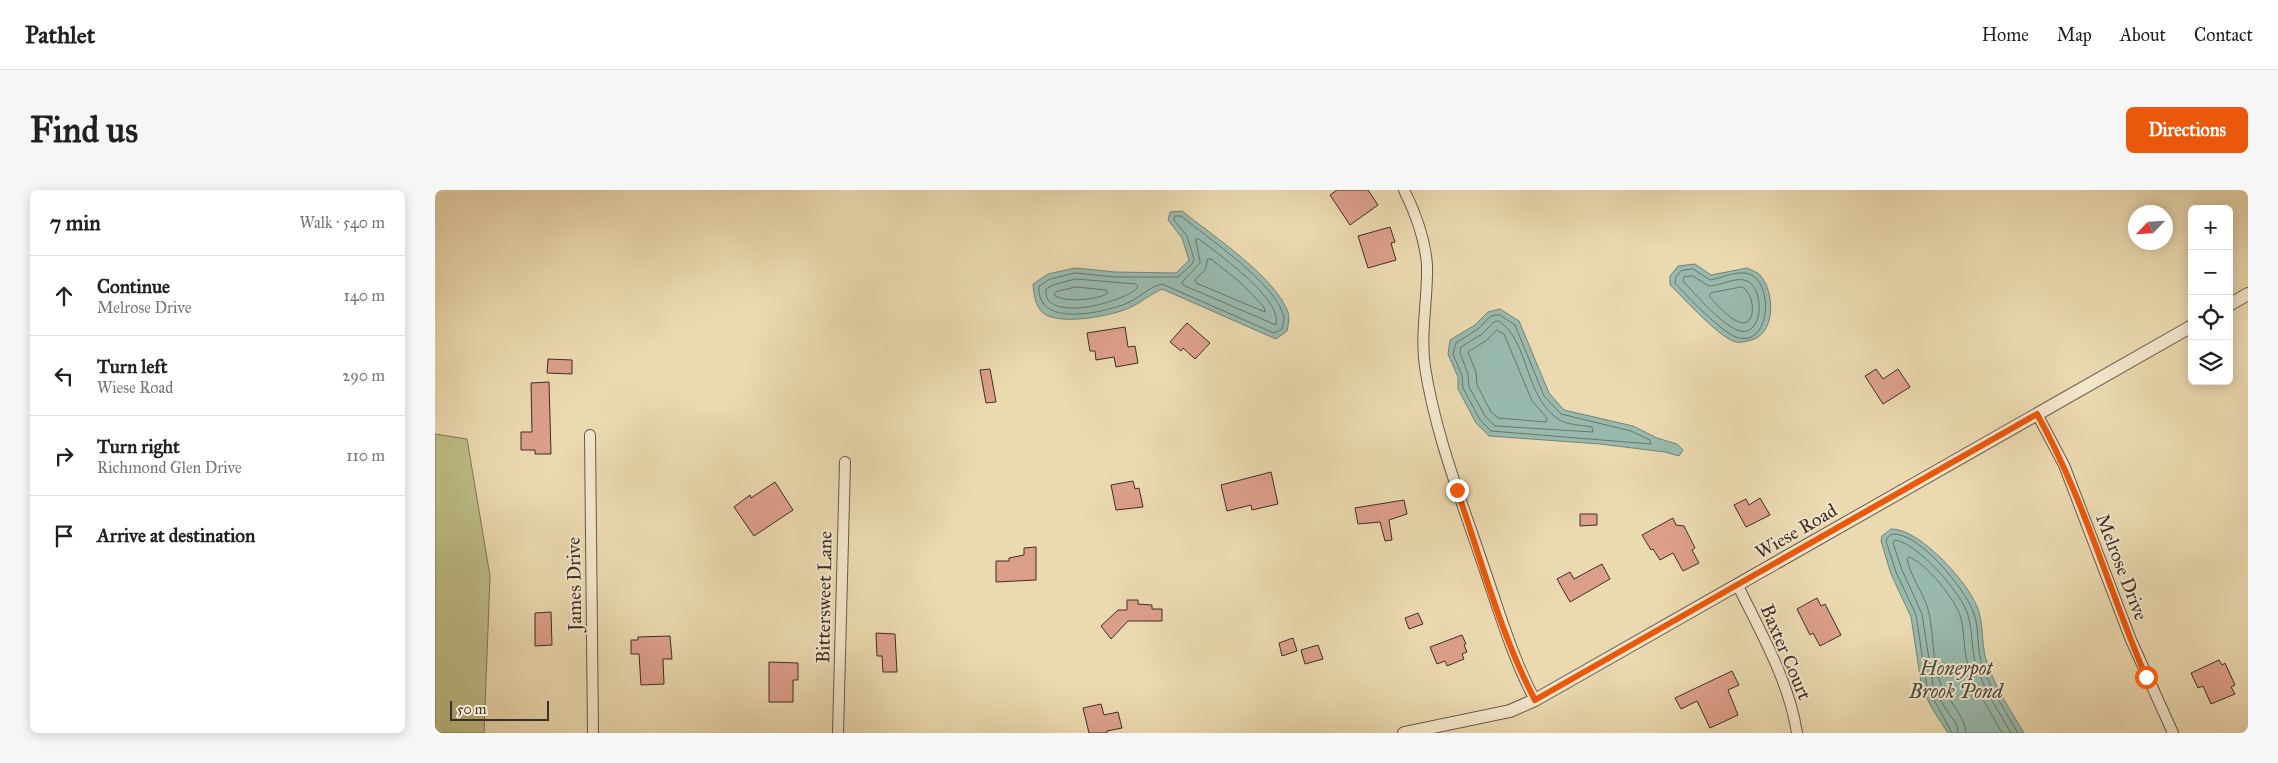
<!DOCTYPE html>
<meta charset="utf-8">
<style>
body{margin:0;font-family:"IM FELL Great Primer",serif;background:#f6f6f6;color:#202124}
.controls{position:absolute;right:15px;top:15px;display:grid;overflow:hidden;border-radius:8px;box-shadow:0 2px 12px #0003}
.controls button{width:45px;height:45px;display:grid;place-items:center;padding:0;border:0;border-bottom:1px solid #e0e0e0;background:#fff;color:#202124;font:25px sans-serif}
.compass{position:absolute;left:1693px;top:15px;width:45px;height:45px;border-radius:50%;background:#fff;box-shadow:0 2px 12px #0003;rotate:245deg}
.scale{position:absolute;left:15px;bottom:12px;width:99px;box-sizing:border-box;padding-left:5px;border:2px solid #3c2e29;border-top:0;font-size:14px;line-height:18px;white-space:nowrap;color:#3c2e29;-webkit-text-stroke:4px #f2e6cb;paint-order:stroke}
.stop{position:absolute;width:15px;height:15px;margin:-11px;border:4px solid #ea580c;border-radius:50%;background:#fff}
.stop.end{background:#ea580c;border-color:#fff;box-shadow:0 1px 5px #0008}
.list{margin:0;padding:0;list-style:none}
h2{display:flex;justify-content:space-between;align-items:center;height:65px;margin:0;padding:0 20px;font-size:21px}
h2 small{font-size:16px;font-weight:400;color:#757577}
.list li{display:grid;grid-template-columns:32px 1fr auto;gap:15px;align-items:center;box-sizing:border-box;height:80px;padding:0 20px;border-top:1px solid #e0e0e0}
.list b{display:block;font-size:19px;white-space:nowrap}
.list p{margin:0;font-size:16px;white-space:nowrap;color:#757577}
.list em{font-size:16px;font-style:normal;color:#757577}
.icon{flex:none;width:28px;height:28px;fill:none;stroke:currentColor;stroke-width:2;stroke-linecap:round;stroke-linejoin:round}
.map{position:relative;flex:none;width:1813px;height:543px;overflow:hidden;border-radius:8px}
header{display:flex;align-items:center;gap:30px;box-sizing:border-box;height:70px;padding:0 25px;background:#fff;border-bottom:1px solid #e0e0e0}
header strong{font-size:24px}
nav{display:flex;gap:28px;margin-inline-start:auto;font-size:18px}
.intro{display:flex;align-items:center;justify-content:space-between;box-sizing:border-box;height:120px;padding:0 30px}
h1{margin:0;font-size:35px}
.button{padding:12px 22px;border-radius:8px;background:#ea580c;color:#fff;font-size:18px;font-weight:700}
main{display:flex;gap:30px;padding:0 30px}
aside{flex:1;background:#fff;border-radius:8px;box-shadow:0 2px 12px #0003}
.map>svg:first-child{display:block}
.green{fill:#bebd86;stroke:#7d7658}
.water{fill:#98baad;stroke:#738278}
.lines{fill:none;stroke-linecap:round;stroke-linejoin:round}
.shore{stroke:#6a746b;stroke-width:1}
.building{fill:#dc9f8a;stroke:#3c2e29}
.minor-casing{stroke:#68594a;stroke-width:12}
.tertiary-casing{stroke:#68594a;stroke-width:14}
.minor{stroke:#f2e6cb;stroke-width:10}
.tertiary{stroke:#f2e6cb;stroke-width:12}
.route{stroke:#ea580c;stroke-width:6}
.labels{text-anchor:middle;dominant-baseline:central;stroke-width:4;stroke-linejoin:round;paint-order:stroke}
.street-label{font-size:19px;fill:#3c2e29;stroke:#f2e6cb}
.water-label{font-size:20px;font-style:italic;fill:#4e4a43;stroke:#f2e6cb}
</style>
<header>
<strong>Pathlet</strong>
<nav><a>Home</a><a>Map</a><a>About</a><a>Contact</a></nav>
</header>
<div class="intro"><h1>Find us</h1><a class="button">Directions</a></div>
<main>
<aside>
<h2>7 min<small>Walk · 540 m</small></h2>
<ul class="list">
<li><svg class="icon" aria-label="ahead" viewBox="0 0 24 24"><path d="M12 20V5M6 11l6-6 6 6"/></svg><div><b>Continue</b><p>Melrose Drive</p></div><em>140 m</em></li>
<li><svg class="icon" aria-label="left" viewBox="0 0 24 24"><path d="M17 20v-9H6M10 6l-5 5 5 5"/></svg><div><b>Turn left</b><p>Wiese Road</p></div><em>290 m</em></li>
<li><svg class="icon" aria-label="right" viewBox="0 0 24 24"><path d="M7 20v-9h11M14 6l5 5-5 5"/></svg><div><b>Turn right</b><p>Richmond Glen Drive</p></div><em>110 m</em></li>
<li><svg class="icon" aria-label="arrive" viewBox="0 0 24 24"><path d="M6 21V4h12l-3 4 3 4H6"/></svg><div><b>Arrive at destination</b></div></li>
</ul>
</aside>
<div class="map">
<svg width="1813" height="543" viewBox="0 0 1813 543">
<rect width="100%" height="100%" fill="#ebd9af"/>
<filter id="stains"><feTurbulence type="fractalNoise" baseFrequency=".004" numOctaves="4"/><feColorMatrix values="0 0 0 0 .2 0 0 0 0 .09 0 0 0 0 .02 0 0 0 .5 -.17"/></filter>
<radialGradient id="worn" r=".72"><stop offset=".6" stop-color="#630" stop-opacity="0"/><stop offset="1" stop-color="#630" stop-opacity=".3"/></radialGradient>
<path class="green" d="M 0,244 L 32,249 L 55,386 L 49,543 L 0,543 Z"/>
<g class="water">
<path d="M 747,21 C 778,46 839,86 853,122 C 855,128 853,136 852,141 L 841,149 L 727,99 C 715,104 706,113 694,118 C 676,126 625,136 608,123 C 600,116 599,104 598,94 L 613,84 L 640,78 L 680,82 L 741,83 L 754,70 L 747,48 L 733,30 L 735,22 Z"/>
<path d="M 1260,74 L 1276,85 L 1312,78 C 1316,80 1322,82 1325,85 C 1341,103 1341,148 1312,151 C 1309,152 1304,153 1301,152 C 1284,148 1249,108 1235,95 L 1235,86 L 1243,76 Z"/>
<path d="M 1065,119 L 1084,131 L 1114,203 L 1129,220 L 1198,236 L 1222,248 L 1242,254 L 1248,260 L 1244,266 L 1230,262 L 1165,254 L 1054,246 L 1041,233 L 1023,199 L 1023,187 L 1013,164 L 1015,150 L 1040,135 L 1053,122 Z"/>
<path d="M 1456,339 C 1485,338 1537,396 1544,422 C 1549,440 1546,458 1553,475 C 1561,499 1576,521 1589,543 L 1513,543 L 1498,520 L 1487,499 L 1476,427 L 1456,384 L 1446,351 L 1447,346 Z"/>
</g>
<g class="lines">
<g class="shore">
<path d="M 740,26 L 746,26 C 773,48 838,92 848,124 C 850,128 848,135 847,139 L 839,143 L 727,94 C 713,97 704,109 690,114 C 666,123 601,138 604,96 L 615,89 L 640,83 L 680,87 L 743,87 L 757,74 L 759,69 L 752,46 L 739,30 Z"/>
<path d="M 761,49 L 764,49 C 783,64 848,109 841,135 L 748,95 L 747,92 L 765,73 Z"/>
<path d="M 773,69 L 776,69 L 806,93 L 829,117 L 830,122 L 761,93 L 760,90 L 770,80 Z"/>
<path d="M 1258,79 L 1275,90 C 1286,88 1298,82 1310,83 C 1340,86 1337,160 1301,147 C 1284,140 1253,107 1240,93 L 1241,87 L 1246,81 Z"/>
<path d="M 1258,86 L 1274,96 C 1286,96 1301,86 1312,91 C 1331,100 1328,150 1302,140 C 1284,132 1261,105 1248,91 L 1249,87 Z"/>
<path d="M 641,89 L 701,94 L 703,97 C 690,113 606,134 611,99 L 618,95 Z"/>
<path d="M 641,97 L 671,100 L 673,103 C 663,110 629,113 619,105 L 621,102 Z"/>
<path d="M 1307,97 C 1317,101 1322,126 1312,132 C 1302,138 1280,113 1274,106 L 1276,103 Z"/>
<path d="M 1065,125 L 1080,135 L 1109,206 L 1126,224 L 1196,241 L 1215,250 L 1216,254 L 1056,241 L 1045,230 L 1028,198 L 1027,186 L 1018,164 L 1021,153 L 1043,139 L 1056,126 Z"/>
<path d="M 1064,131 C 1095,152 1089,206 1123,229 C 1131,235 1147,235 1157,237 L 1158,242 L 1060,236 L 1050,226 L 1034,197 L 1033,184 L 1025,163 L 1026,157 L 1047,144 L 1059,132 Z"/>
<path d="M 1062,140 L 1069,144 L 1097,211 L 1112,228 L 1111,232 L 1063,228 L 1056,222 L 1042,195 L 1041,182 L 1033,162 L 1052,150 Z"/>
<path d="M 1517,543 L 1492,497 L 1481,425 L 1461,382 L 1451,351 L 1452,348 L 1457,344 C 1484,342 1529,398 1538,421 C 1545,437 1541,460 1548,478 C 1557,501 1571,522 1583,543"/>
<path d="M 1523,543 L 1522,535 L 1508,515 L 1498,495 L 1487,424 L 1467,380 L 1458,353 L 1460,350 C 1483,353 1527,404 1533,425 C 1538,443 1536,461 1542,478 C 1550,501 1564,522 1576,543"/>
<path d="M 1531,543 C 1530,525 1511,509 1505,492 C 1497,470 1499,446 1494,423 C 1490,404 1476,389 1472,369 L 1474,367 C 1491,373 1521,410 1526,428 C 1530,445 1528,464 1535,481 C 1543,503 1556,523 1567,543"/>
</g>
</g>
<g class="building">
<path d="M 902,0 L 933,0 L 943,15 L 915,35 L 895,5 Z"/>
<path d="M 955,37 L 960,52 L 956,53 L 961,70 L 933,78 L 923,46 Z"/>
<path d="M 752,133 L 775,153 L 760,169 L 748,158 L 746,161 L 735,152 Z"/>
<path d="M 690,137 L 693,157 L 700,156 L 703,173 L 681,177 L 679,167 L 661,170 L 660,161 L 655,161 L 652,143 Z"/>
<path d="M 113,169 L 137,170 L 137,184 L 112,183 Z"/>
<path d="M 555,179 L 561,212 L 551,213 L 545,180 Z"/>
<path d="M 1441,179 L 1448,189 L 1463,179 L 1475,197 L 1448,214 L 1430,186 Z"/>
<path d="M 114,192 L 116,264 L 100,264 L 100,260 L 86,260 L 86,242 L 97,242 L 96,193 Z"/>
<path d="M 836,282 L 843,314 L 817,320 L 816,315 L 792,321 L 786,295 Z"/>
<path d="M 698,291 L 700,299 L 704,298 L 708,317 L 681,320 L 676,295 Z"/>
<path d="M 340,292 L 358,320 L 319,346 L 299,317 L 315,305 L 316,308 Z"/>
<path d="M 1325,308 L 1335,325 L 1311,337 L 1299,315 L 1311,309 L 1314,315 Z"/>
<path d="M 969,310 L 972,324 L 954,330 L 957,350 L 950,351 L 945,332 L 923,334 L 920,318 Z"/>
<path d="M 1145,324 L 1162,324 L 1162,335 L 1145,336 Z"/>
<path d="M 1238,328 L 1241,335 L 1249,336 L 1260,358 L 1257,360 L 1264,373 L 1248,381 L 1238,363 L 1225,370 L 1218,359 L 1216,360 L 1207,345 Z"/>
<path d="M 601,357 L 601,390 L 561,392 L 561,371 L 574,371 L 574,368 L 589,365 L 589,358 Z"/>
<path d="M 1167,374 L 1175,389 L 1135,412 L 1122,389 L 1135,382 L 1139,389 Z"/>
<path d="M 1382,408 L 1386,416 L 1390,414 L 1406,445 L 1385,456 L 1378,443 L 1375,445 L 1362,419 Z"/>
<path d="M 692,410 L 703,410 L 703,414 L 717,415 L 717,419 L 727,419 L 727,431 L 693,431 L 676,449 L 666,436 L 683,420 L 692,420 Z"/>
<path d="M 116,422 L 117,455 L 100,456 L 100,423 Z"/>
<path d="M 983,423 L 988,434 L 974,439 L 970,428 Z"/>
<path d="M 441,443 L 460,444 L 462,482 L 448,482 L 447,466 L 442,466 Z"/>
<path d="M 1027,445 L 1031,454 L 1029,455 L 1032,462 L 1027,464 L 1029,469 L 1012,476 L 1010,471 L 1002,474 L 995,457 Z"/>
<path d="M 235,446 L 237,469 L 228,469 L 229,494 L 206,495 L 204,464 L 196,464 L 196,450 L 203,450 L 203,447 Z"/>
<path d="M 858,448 L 862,461 L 847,466 L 844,453 Z"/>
<path d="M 883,455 L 888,469 L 870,474 L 866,460 Z"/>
<path d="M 1784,470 L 1787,475 L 1790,473 L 1800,495 L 1796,497 L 1800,504 L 1776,514 L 1768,496 L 1763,498 L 1756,483 Z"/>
<path d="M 334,472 L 363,473 L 363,490 L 358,490 L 358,512 L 334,512 Z"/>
<path d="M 1297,481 L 1304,495 L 1293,500 L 1303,525 L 1275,538 L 1262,511 L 1246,519 L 1240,508 Z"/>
<path d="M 666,514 L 669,525 L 683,522 L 687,538 L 672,541 L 672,543 L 654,543 L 648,518 Z"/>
</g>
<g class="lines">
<defs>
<g id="minor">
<path d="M 969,0 C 981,24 990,48 992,75 C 993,109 985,143 990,177 C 1000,242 1024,304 1045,366 C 1062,414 1076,465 1100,510"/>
<path d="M 1602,224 L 1629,275 L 1696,450 L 1738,543"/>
<path d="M 155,245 L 158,543"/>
<path d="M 1303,396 C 1326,443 1354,491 1362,543"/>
<path d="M 403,543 L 410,272"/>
</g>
<g id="tertiary">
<path d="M 1794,115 L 1813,104"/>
<path d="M 969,543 L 1075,521 L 1100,510 L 1757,136"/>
</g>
</defs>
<use href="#minor" class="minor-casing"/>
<use href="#tertiary" class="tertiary-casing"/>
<use href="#minor" class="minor"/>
<use href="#tertiary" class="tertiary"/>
</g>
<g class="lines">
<path class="route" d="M 1022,300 C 1046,369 1066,446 1100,510 L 1602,224 C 1648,306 1674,400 1711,487"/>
</g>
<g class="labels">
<g class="street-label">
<text transform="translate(1361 341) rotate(-30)">Wiese Road</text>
<text transform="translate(1687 377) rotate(69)">Melrose Drive</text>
<text transform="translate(139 394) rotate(-91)">James Drive</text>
<text transform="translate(389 407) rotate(-89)">Bittersweet Lane</text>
<text transform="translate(1351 462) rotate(67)">Baxter Court</text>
</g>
<g class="water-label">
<text x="1521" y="478">Honeypot<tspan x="1521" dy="23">Brook Pond</tspan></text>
</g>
</g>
<rect width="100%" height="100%" filter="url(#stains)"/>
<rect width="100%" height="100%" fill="url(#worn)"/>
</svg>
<div class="controls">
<button>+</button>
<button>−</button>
<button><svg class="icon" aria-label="locate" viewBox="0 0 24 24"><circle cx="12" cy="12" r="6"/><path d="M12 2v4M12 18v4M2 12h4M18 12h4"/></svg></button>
<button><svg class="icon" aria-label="layers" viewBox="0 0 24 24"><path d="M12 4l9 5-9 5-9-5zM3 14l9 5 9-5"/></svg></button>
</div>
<svg class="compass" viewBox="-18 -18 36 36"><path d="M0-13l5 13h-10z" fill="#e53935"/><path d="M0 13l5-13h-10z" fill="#757577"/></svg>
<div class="scale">50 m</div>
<div class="stop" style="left:1711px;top:487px"></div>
<div class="stop end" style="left:1022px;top:300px"></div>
</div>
</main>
